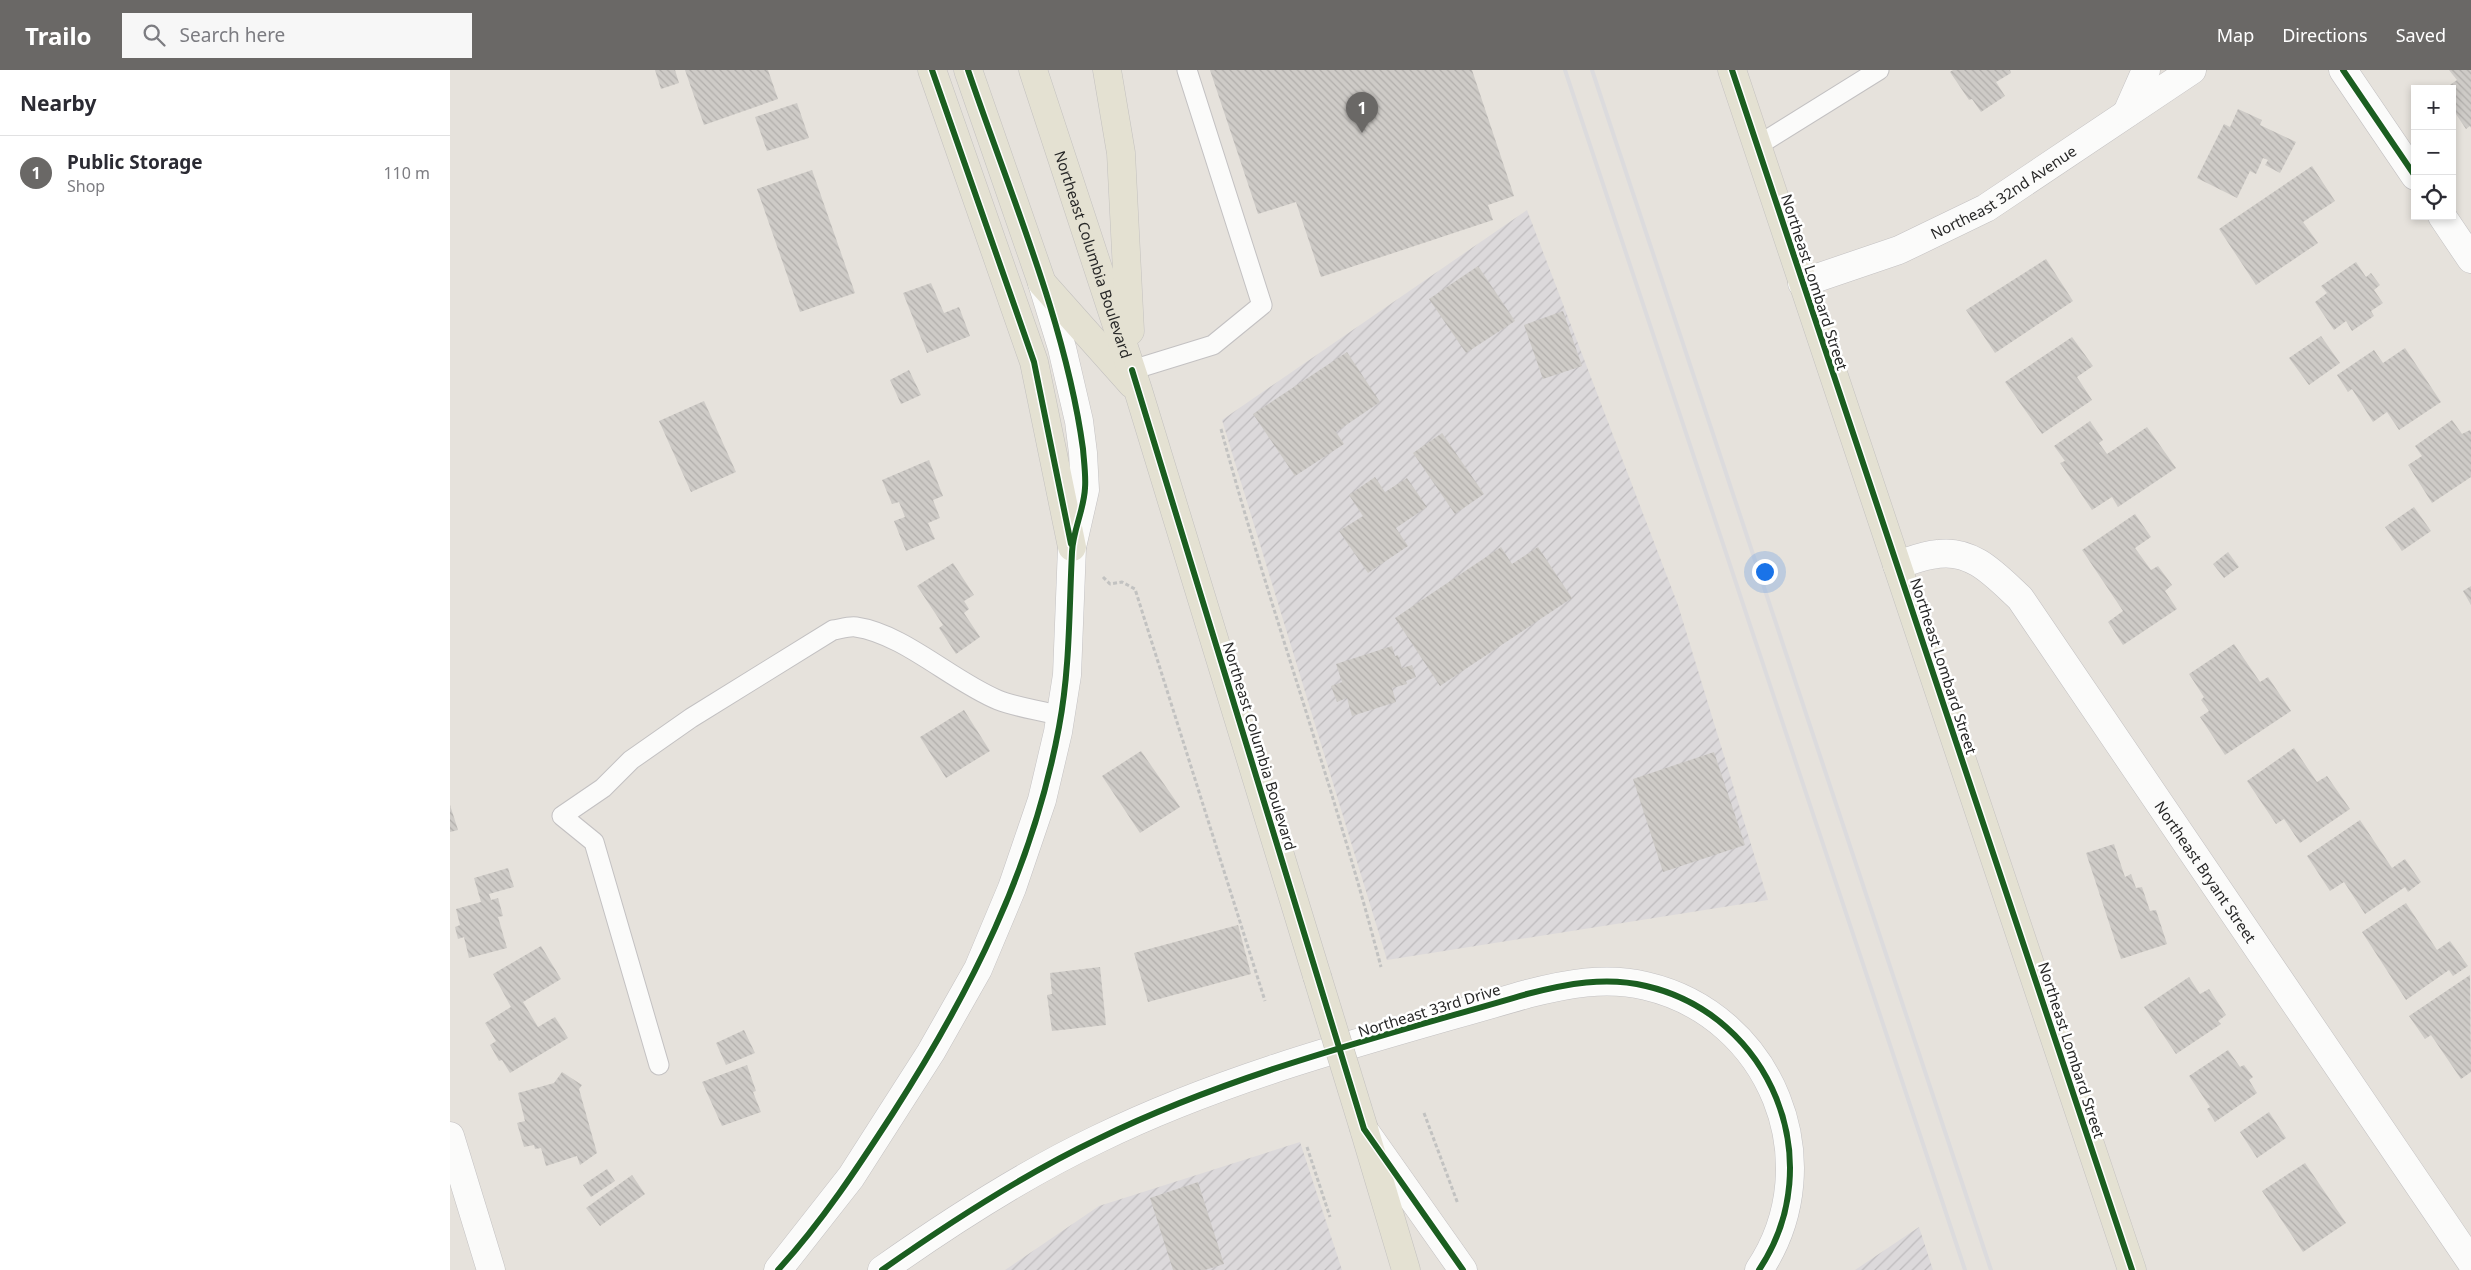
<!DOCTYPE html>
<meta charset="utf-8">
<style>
body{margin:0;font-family:"Noto Sans",sans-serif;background:#f7f7f7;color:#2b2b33}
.controls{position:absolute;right:15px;top:15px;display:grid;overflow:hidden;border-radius:0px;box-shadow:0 2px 8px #0003}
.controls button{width:45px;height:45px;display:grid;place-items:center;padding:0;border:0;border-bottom:1px solid #e1e1e2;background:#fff;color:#2b2b33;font:25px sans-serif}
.you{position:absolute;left:1314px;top:501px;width:18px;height:18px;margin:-12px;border:4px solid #fff;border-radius:50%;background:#1a73e8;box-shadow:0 0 0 8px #1a73e833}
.badge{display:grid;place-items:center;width:32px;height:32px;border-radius:50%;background:#6a6866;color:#fff;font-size:16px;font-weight:700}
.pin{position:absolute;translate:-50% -41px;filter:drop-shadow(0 1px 2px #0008)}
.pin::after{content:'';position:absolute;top:26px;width:18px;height:15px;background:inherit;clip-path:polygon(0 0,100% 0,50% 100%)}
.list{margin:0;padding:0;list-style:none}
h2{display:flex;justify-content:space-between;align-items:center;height:65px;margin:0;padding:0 20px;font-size:21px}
h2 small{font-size:16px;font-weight:400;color:#7c7c81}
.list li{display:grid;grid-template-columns:32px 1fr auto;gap:15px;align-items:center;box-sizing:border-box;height:75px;padding:0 20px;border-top:1px solid #e1e1e2}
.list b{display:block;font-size:19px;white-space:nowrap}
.list p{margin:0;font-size:16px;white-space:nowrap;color:#7c7c81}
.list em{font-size:16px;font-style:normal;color:#7c7c81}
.icon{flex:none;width:28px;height:28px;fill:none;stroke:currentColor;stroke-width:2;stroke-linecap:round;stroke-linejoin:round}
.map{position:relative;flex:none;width:2021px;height:1200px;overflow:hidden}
header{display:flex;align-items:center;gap:30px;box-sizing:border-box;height:70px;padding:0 25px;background:#6a6866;color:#fff}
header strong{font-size:24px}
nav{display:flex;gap:28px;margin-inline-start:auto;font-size:18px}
.search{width:350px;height:45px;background:#f7f7f7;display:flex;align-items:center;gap:12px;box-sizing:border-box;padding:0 18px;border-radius:0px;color:#7c7c81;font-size:19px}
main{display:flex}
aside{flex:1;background:#fff}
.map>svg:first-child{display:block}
.industrial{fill:url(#industrial-furrows)}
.building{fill:url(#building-back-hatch)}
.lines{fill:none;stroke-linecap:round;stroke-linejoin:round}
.lane-casing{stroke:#c3c1c2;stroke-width:21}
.street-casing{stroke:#c3c1c2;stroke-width:29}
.secondary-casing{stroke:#c3c1c2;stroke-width:29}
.primary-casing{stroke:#c3c1bf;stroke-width:29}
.path{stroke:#c2c2c1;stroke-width:3;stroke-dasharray:4 2.5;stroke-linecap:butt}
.lane{stroke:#fbfbfa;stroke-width:19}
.street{stroke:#fbfbfa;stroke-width:28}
.secondary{stroke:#fbfbfa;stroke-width:28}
.primary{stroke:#e4e1d2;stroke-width:28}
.rail{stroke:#dcdbdd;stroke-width:4}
.primary-bridge-casing{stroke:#c3c1bf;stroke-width:29;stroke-linecap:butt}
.primary-bridge{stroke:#e4e1d2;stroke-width:28}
.cycleway-casing{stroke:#fff;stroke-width:9}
.cycleway{stroke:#1b5e20;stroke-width:6}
.labels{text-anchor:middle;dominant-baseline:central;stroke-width:5;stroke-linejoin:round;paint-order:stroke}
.street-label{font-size:15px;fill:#272727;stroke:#fff}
</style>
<header>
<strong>Trailo</strong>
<div class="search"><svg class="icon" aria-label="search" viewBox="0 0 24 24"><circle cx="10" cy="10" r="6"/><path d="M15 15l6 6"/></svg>Search here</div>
<nav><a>Map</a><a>Directions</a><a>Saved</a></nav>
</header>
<main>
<aside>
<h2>Nearby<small></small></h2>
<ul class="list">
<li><span class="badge">1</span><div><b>Public Storage</b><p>Shop</p></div><em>110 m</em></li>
</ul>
</aside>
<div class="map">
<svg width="2021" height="1200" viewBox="0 0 2021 1200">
<defs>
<pattern id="industrial-furrows" width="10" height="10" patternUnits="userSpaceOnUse" patternTransform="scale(1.25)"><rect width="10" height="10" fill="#dcd9db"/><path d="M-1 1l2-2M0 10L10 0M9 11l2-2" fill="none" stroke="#bdbabc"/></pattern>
<pattern id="building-back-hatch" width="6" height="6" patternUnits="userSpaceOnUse" patternTransform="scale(1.25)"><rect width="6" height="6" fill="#cecbc7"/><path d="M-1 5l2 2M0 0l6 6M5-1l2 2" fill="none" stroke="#b1aeab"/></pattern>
</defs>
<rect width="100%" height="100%" fill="#e6e2dc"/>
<g class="industrial">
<path d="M 1077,140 L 1228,535 L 1318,830 L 937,890 L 772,350 Z"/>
<path d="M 850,1072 L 892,1200 L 555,1200 L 649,1136 Z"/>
<path d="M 1469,1157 L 1483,1200 L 1405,1200 Z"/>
</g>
<g class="building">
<path d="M 205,0 L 225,0 L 229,13 L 211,19 Z"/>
<path d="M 235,0 L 318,0 L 328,29 L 254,55 Z"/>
<path d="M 760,0 L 1022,0 L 1064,126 L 1038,135 L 1043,150 L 871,207 L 846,132 L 808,144 Z"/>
<path d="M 1503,0 L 1560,0 L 1561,3 L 1546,12 L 1555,26 L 1531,42 L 1522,29 L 1519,30 L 1500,2 Z"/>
<path d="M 1999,0 L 2021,0 L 2021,58 L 2020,56 L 2016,59 L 2002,38 L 2002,19 L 1994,19 L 2007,10 Z"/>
<path d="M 347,33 L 359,68 L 317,81 L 305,47 Z"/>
<path d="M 1788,39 L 1812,50 L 1810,55 L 1846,72 L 1830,103 L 1815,95 L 1818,90 L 1813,88 L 1806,104 L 1800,101 L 1787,128 L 1747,108 L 1774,54 L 1780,57 Z"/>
<path d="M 1862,96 L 1885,131 L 1853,152 L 1868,173 L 1806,215 L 1769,159 Z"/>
<path d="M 362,100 L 405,223 L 350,242 L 307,119 Z"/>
<path d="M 1596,189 L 1623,231 L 1545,283 L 1516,240 Z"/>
<path d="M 1906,192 L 1916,207 L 1921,203 L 1930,215 L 1924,220 L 1933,233 L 1921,241 L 1924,246 L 1902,261 L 1896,251 L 1884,260 L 1865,232 L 1877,223 L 1871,216 Z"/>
<path d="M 1028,196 L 1065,251 L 1016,283 L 979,229 Z"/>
<path d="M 481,213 L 494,243 L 509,237 L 520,266 L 477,283 L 453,223 Z"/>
<path d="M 1113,241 L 1132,296 L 1093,309 L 1074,255 Z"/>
<path d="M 1871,266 L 1890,293 L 1859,315 L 1839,288 Z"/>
<path d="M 1622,267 L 1643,296 L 1627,307 L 1642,330 L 1592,364 L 1555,312 Z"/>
<path d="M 1955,278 L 1991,332 L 1949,360 L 1937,342 L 1923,352 L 1902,319 L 1898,322 L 1887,305 L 1924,280 L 1933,293 Z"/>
<path d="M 897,282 L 930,332 L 886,362 L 894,374 L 845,406 L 803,344 Z"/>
<path d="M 459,300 L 471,325 L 451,334 L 440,310 Z"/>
<path d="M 254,331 L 286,402 L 241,422 L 209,351 Z"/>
<path d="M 2002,350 L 2012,364 L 2020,360 L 2021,362 L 2021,407 L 1982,433 L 1958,395 L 1972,386 L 1965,376 Z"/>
<path d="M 1640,351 L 1653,370 L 1649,373 L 1657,384 L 1697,357 L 1726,398 L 1668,437 L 1662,427 L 1642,440 L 1610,393 L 1615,391 L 1604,376 Z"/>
<path d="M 992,363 L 1034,424 L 1005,444 L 963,383 Z"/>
<path d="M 479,390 L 493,426 L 483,430 L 490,448 L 478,453 L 485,469 L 456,481 L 444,451 L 455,447 L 449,432 L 442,434 L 432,410 Z"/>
<path d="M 925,407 L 935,422 L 957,408 L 977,437 L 946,458 L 958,476 L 918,503 L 889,461 L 913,446 L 899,425 Z"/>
<path d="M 1964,437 L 1981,461 L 1952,481 L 1935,457 Z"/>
<path d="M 1685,444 L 1701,467 L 1685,478 L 1701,500 L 1708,496 L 1722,515 L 1715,521 L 1727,539 L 1673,575 L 1658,552 L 1673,541 L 1632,480 Z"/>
<path d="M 1051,477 L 1062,494 L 1088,477 L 1122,528 L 990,616 L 945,548 Z"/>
<path d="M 1778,482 L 1789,497 L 1774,508 L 1763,494 Z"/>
<path d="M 503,493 L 524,525 L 514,531 L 519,539 L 514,543 L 530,567 L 506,584 L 489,558 L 493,555 L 467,516 Z"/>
<path d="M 2021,516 L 2021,535 L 2013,521 Z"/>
<path d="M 1784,574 L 1810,612 L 1818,607 L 1841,641 L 1775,685 L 1750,647 L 1759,641 L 1751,630 L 1754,627 L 1739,604 Z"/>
<path d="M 942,576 L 945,586 L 948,585 L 952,598 L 962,595 L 966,607 L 956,611 L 957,614 L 942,618 L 946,632 L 902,646 L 897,628 L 887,632 L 881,616 L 892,612 L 886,594 Z"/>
<path d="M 514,640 L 540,681 L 496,708 L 470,667 Z"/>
<path d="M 1844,678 L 1867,712 L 1877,706 L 1900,739 L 1850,773 L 1834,749 L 1826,754 L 1797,711 Z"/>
<path d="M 691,681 L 730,737 L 690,763 L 652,706 Z"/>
<path d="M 1264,682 L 1295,775 L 1213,802 L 1183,709 Z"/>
<path d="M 0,735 L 8,760 L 0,762 Z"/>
<path d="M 1910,750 L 1942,798 L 1955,789 L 1971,812 L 1958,822 L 1955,817 L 1915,844 L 1894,812 L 1880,821 L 1857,786 Z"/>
<path d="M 1664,774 L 1675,807 L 1681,804 L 1686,818 L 1692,817 L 1700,841 L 1706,840 L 1717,874 L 1671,889 L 1636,783 Z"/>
<path d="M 58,798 L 64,817 L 39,824 L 41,830 L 48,828 L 53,846 L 48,847 L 57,878 L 19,888 L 14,867 L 8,869 L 5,857 L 10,855 L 6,839 L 31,832 L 24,808 Z"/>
<path d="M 1956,833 L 1987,880 L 2000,871 L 2018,896 L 2003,906 L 1999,900 L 1956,930 L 1912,862 Z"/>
<path d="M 788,855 L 801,904 L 698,932 L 684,883 Z"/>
<path d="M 91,876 L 111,909 L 73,932 L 88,957 L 105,947 L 118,968 L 60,1003 L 52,990 L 49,991 L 40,975 L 46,971 L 35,953 L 61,937 L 43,904 Z"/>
<path d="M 650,897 L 656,955 L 602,961 L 597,925 L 602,924 L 600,903 Z"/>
<path d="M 2020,905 L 2021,1002 L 2011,1009 L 1981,965 L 1975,969 L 1959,946 Z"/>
<path d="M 1739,907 L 1750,924 L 1759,919 L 1776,945 L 1768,951 L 1771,954 L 1726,984 L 1694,937 Z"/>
<path d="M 294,960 L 305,983 L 276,995 L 266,973 Z"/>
<path d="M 1778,980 L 1790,997 L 1794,995 L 1803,1007 L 1799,1010 L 1807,1023 L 1765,1052 L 1757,1039 L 1760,1037 L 1739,1006 Z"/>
<path d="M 297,995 L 306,1021 L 303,1022 L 311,1042 L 272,1056 L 252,1012 Z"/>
<path d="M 112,1002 L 132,1015 L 129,1019 L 147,1083 L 130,1095 L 127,1086 L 96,1096 L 91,1078 L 85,1079 L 84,1075 L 74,1077 L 67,1053 L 75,1051 L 68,1023 L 104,1013 Z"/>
<path d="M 1819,1042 L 1836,1068 L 1807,1088 L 1790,1062 Z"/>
<path d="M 1855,1093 L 1896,1153 L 1853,1182 L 1812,1121 Z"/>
<path d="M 157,1099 L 165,1111 L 141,1127 L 133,1115 Z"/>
<path d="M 182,1105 L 195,1124 L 150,1156 L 136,1138 Z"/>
<path d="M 748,1112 L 774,1194 L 755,1200 L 723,1200 L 700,1128 Z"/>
</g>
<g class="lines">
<defs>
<g id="lane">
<path d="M 1307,76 L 1429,0"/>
<path d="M 682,300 L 763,275 L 812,235 L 737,0"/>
<path d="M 209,995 L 144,772 L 112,746 L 153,718 L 181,690 L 241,648 L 383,560 C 390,559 399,556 406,557 C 454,564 502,611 548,630 C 568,638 591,640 611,646"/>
</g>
<g id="street">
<path id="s1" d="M 1352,213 L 1449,180 L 1536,138 L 1742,0"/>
<path id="s2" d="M 1447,495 C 1460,491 1474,485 1488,484 C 1523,479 1546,506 1570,528 L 2021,1192"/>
<path d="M 0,1066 L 41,1200"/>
</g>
<g id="secondary">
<path d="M 1893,0 L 1965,106"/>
<path d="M 1677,43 L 1696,0"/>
<path d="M 1992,146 L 2021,189"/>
<path d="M 917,1064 L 1013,1200"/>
<path d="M 328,1200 L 401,1107 L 481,982 L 528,899 L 562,818 L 592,730 L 608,662 L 617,605 L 622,477 L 635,420 L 633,383 L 629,351 L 612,278 L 592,213"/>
<path d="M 432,1200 C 500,1152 572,1105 648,1069 C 783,1003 933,966 1077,924 C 1116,914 1156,906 1196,916 C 1321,945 1381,1092 1309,1200"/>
</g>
<g id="primary">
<path d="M 482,0 L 584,292 L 622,477"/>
<path d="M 518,0 L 592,213 L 682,314"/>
<path id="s3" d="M 583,0 L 688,320 L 867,906"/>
<path d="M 657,0 L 671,83 L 680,261"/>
<path d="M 1282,0 L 1682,1200"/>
<path d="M 914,1059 L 956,1200"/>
</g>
</defs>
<use href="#lane" class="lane-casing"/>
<use href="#street" class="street-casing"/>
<use href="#secondary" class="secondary-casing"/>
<use href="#primary" class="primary-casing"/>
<g class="path">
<path d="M 771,359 C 820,540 884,716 931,897"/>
<path d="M 653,507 L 660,514 L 672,512 L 685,519 L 815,931"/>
<path d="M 974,1043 L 1008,1134"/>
<path d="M 857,1077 L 880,1147"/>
</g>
<use href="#lane" class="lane"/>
<use href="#street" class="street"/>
<use href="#secondary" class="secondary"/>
<use href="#primary" class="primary"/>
<g class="rail">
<path d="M 1115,0 L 1515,1200"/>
<path d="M 1142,0 L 1541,1200"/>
</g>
<defs>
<path id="primary-bridge" d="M 867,906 L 914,1059"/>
</defs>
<use href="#primary-bridge" class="primary-bridge-casing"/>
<use href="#primary-bridge" class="primary-bridge"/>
<defs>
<g id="cycleway">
<path d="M 482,0 L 584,292 L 621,474"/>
<path d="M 1282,0 L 1682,1200"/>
<path d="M 1893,0 L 1965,106"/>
<path d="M 682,300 L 914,1059 L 1013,1200"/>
<path d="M 328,1200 C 372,1152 408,1097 443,1043 C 520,923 583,798 609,657 C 620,599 619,541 622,482 C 623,460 634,440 635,418 C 636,406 634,392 633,379 C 616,253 559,121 518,0"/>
<path d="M 432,1200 C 500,1152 572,1105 648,1069 C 783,1003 933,966 1077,924 C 1116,914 1156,906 1196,916 C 1321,945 1381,1092 1309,1200"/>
</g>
</defs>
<use href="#cycleway" class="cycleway-casing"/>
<use href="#cycleway" class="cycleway"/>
</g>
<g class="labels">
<g class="street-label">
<text stroke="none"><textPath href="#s1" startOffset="222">Northeast 32nd Avenue</textPath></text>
<text stroke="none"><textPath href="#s3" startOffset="194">Northeast Columbia Boulevard</textPath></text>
<text transform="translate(1365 212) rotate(72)">Northeast Lombard Street</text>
<text transform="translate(1494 596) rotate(72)">Northeast Lombard Street</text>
<text transform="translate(810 676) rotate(73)">Northeast Columbia Boulevard</text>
<text stroke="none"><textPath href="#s2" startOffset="470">Northeast Bryant Street</textPath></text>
<text transform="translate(979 940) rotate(-17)">Northeast 33rd Drive</text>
<text transform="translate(1622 980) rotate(72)">Northeast Lombard Street</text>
</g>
</g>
</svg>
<div class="controls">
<button>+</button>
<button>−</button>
<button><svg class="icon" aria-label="locate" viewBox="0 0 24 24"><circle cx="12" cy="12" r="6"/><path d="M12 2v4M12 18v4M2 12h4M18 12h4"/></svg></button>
</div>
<div class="you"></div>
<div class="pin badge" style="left:912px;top:63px">1</div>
</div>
</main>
